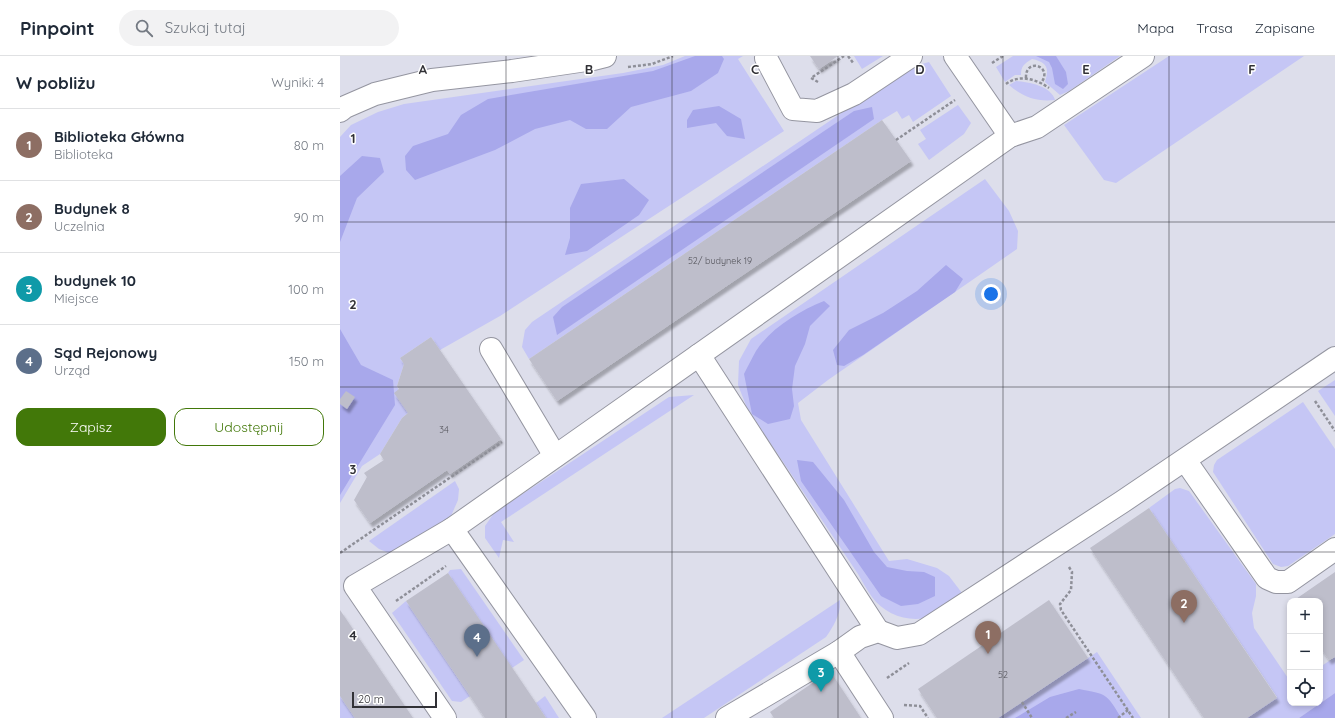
<!DOCTYPE html>
<html lang="pl">
<meta charset="utf-8">
<style>
body{margin:0;font-family:Quicksand,sans-serif;background:#f2f2f3;color:#1f2937}
.controls{position:absolute;right:12px;bottom:12px;display:grid;overflow:hidden;border-radius:8px;box-shadow:0 2px 6px #0003}
.controls button{width:36px;height:36px;display:grid;place-items:center;padding:0;border:0;border-bottom:1px solid #e0e1e3;background:#fff;color:#1f2937;font:20px sans-serif}
.scale{position:absolute;left:12px;bottom:10px;width:85px;box-sizing:border-box;padding-left:4px;border:2px solid #313136;border-top:0;font-size:11px;line-height:14px;white-space:nowrap;color:#313136;-webkit-text-stroke:3px #fff;paint-order:stroke}
.you{position:absolute;left:651px;top:238px;width:14px;height:14px;margin:-10px;border:3px solid #fff;border-radius:50%;background:#1a73e8;box-shadow:0 0 0 6px #1a73e833}
.badge{display:grid;place-items:center;width:26px;height:26px;border-radius:50%;background:#427809;color:#fff;font-size:13px;font-weight:700}
.pin{position:absolute;translate:-50% -33px;filter:drop-shadow(0 1px 2px #0008)}
.pin::after{content:'';position:absolute;top:21px;width:14px;height:12px;background:inherit;clip-path:polygon(0 0,100% 0,50% 100%)}
.list{margin:0;padding:0;list-style:none}
h2{display:flex;justify-content:space-between;align-items:center;height:52px;margin:0;padding:0 16px;font-size:17px}
h2 small{font-size:13px;font-weight:400;color:#747a83}
.list li{display:grid;grid-template-columns:26px 1fr auto;gap:12px;align-items:center;box-sizing:border-box;height:72px;padding:0 16px;border-top:1px solid #e0e1e3}
.list b{display:block;font-size:15px;white-space:nowrap}
.list p{margin:0;font-size:13px;white-space:nowrap;color:#747a83}
.list em{font-size:13px;font-style:normal;color:#747a83}
.actions{display:flex;gap:8px;padding:12px 16px}
.actions a{flex:1;padding:9px 0;border:1px solid #427809;border-radius:12px;text-align:center;font-size:14px;color:#427809}
.actions .main{background:#427809;color:#fff}
.icon{flex:none;width:22px;height:22px;fill:none;stroke:currentColor;stroke-width:2;stroke-linecap:round;stroke-linejoin:round}
.map{position:relative;flex:none;width:995px;height:662px;overflow:hidden}
header{display:flex;align-items:center;gap:24px;box-sizing:border-box;height:56px;padding:0 20px;background:#fff;border-bottom:1px solid #e0e1e3}
header strong{font-size:19px}
nav{display:flex;gap:22px;margin-inline-start:auto;font-size:14px}
.search{width:280px;height:36px;background:#f2f2f3;display:flex;align-items:center;gap:10px;box-sizing:border-box;padding:0 14px;border-radius:22px;color:#747a83;font-size:15px}
main{display:flex}
aside{flex:1;background:#fff}
.map>svg:first-child{display:block}
.green{fill:#c5c6f5}
.forest{fill:#a8a8eb}
.building{fill:#bebecb;filter:url(#shadow)}
.lines{fill:none;stroke-linecap:round;stroke-linejoin:round}
.street-casing{stroke:#9495a0;stroke-width:24}
.path{stroke:#8e8f98;stroke-width:2.5;stroke-dasharray:3 2;stroke-linecap:butt}
.street{stroke:#fff;stroke-width:22}
.grid{fill:none;stroke:#313136;stroke-width:1;stroke-opacity:0.55}
.labels{text-anchor:middle;dominant-baseline:central;stroke-width:3;stroke-linejoin:round;paint-order:stroke}
.number-label{font-size:9px;fill:#54545b}
.grid-label{font-size:13px;text-anchor:middle;font-weight:bold;fill:#313136;stroke:#fff;stroke-width:3;stroke-linejoin:round;paint-order:stroke}
</style>
<header>
<strong>Pinpoint</strong>
<div class="search"><svg class="icon" aria-label="search" viewBox="0 0 24 24"><circle cx="10" cy="10" r="6"/><path d="M15 15l6 6"/></svg>Szukaj tutaj</div>
<nav><a>Mapa</a><a>Trasa</a><a>Zapisane</a></nav>
</header>
<main>
<aside>
<h2>W pobliżu<small>Wyniki: 4</small></h2>
<ul class="list">
<li><span class="badge" style="background:#8d6e63">1</span><div><b>Biblioteka Główna</b><p>Biblioteka</p></div><em>80 m</em></li>
<li><span class="badge" style="background:#8d6e63">2</span><div><b>Budynek 8</b><p>Uczelnia</p></div><em>90 m</em></li>
<li><span class="badge" style="background:#0f9aa8">3</span><div><b>budynek 10</b><p>Miejsce</p></div><em>100 m</em></li>
<li><span class="badge" style="background:#5c6f8a">4</span><div><b>Sąd Rejonowy</b><p>Urząd</p></div><em>150 m</em></li>
</ul>
<div class="actions"><a class="main">Zapisz</a><a>Udostępnij</a></div>
</aside>
<div class="map">
<svg width="995" height="662" viewBox="0 0 995 662">
<defs>
<filter id="shadow"><feDropShadow dx="2.5" dy="4.5" stdDeviation="1" flood-color="#0004"/></filter>
</defs>
<rect width="100%" height="100%" fill="#dddeeb"/>
<g class="green">
<path d="M 345,0 L 403,0 L 398,3 L 444,75 L 160,260 L 100,294 L 91,281 L 60,302 L 64,308 L 57,330 L 68,357 L 62,362 L 40,398 L 22,410 L 0,447 L 0,81 L 11,69 L 38,56 L 64,48 L 283,17 L 323,9 Z"/>
<path d="M 514,0 L 543,0 L 522,13 Z"/>
<path d="M 673,0 L 780,0 L 729,35 L 720,39 L 705,26 C 710,11 706,6 692,3 C 684,8 681,10 681,19 L 675,19 L 665,26 L 656,11 Z"/>
<path d="M 829,0 L 964,0 L 776,127 L 764,124 L 724,69 Z"/>
<path d="M 589,6 L 611,40 L 573,66 L 569,59 L 562,63 L 557,55 L 542,64 L 189,303 L 182,291 L 185,274 L 192,266 L 568,12 Z"/>
<path d="M 676,25 C 689,26 711,30 715,44 C 696,46 683,41 669,29 Z"/>
<path d="M 618,49 L 631,67 L 624,78 L 589,104 L 578,88 L 586,83 L 580,74 Z"/>
<path d="M 645,123 L 669,155 L 678,175 L 677,193 L 488,324 L 458,347 L 461,364 L 549,505 L 567,503 L 597,512 L 609,520 L 622,537 C 614,542 597,558 590,561 C 569,567 545,559 532,541 C 527,534 522,525 518,518 L 407,352 L 398,329 L 399,305 L 411,283 Z"/>
<path d="M 995,324 L 995,360 L 978,335 Z"/>
<path d="M 354,339 L 161,466 L 174,486 L 163,484 L 159,502 L 145,482 L 145,470 L 154,457 L 329,341 Z"/>
<path d="M 963,346 L 995,393 L 995,478 L 948,510 L 941,511 L 933,508 L 873,416 L 874,409 L 877,404 Z"/>
<path d="M 115,425 L 119,433 L 118,444 L 111,460 L 54,499 L 39,493 L 29,485 Z"/>
<path d="M 840,432 L 849,435 L 916,528 L 916,540 L 912,557 L 914,572 L 950,625 L 950,647 L 980,647 L 980,611 L 995,601 L 995,637 L 959,662 L 907,662 L 937,641 L 809,452 L 835,433 Z"/>
<path d="M 121,513 L 184,604 L 172,612 L 108,517 L 110,514 Z"/>
<path d="M 500,544 C 501,558 494,569 486,581 L 364,662 L 322,662 Z"/>
<path d="M 66,545 L 130,640 L 121,646 L 112,645 L 52,557 Z"/>
<path d="M 757,596 L 801,662 L 658,662 Z"/>
<path d="M 0,640 L 15,662 L 0,662 Z"/>
<path d="M 205,640 L 219,662 L 206,662 L 196,647 Z"/>
</g>
<g class="forest">
<path d="M 355,0 L 382,0 L 384,3 L 378,17 L 351,35 L 291,51 L 267,73 L 246,73 L 230,64 L 195,73 L 155,94 L 75,124 L 66,114 L 65,100 L 73,90 L 108,78 L 121,59 L 148,43 L 313,15 Z"/>
<path d="M 696,0 L 716,0 L 726,16 L 728,28 L 723,33 L 715,28 L 712,12 L 709,6 Z"/>
<path d="M 379,50 L 401,63 L 405,83 L 387,80 L 376,67 L 347,72 L 347,64 L 353,54 Z"/>
<path d="M 532,51 L 534,63 L 217,279 L 213,261 L 222,251 L 514,55 Z"/>
<path d="M 22,100 L 40,102 L 44,116 L 17,142 L 0,186 L 0,120 Z"/>
<path d="M 284,123 L 309,144 L 299,159 L 247,195 L 225,199 L 230,182 L 230,152 L 241,128 Z"/>
<path d="M 606,209 L 623,223 L 615,236 L 523,299 L 504,310 L 497,309 L 493,294 L 509,274 L 543,257 L 577,235 Z"/>
<path d="M 484,245 L 490,250 L 470,270 L 465,288 L 455,310 L 452,333 L 454,350 L 450,363 L 428,368 L 412,358 L 404,318 C 408,310 412,302 416,295 C 431,272 459,255 484,245 Z"/>
<path d="M 0,273 L 21,309 L 53,324 L 55,349 L 0,439 Z"/>
<path d="M 457,404 L 473,406 L 504,444 L 534,496 L 547,511 L 567,515 L 584,516 L 595,521 L 595,540 L 578,548 L 561,550 L 541,540 L 461,425 Z"/>
<path d="M 739,633 C 766,638 767,637 781,662 L 675,662 L 710,641 Z"/>
<path d="M 995,637 L 995,662 L 959,662 Z"/>
</g>
<g class="building">
<path d="M 470,0 L 498,0 L 479,13 Z"/>
<path d="M 542,64 L 571,105 L 217,345 L 189,303 Z"/>
<path d="M 91,281 L 161,383 L 110,418 L 107,414 L 30,467 L 14,444 L 27,421 L 24,417 L 44,404 L 40,398 L 62,362 L 68,357 L 54,337 L 59,333 L 57,330 L 64,308 L 60,302 Z"/>
<path d="M 6,335 L 15,341 L 7,353 L 0,348 L 0,343 Z"/>
<path d="M 809,452 L 937,642 L 907,662 L 864,662 L 750,492 Z"/>
<path d="M 995,516 L 995,601 L 989,604 L 980,591 L 980,545 L 953,545 Z"/>
<path d="M 108,517 L 196,647 L 206,662 L 145,662 L 66,545 Z"/>
<path d="M 709,544 L 748,602 L 658,662 L 597,662 L 578,633 Z"/>
<path d="M 0,554 L 73,662 L 15,662 L 0,640 Z"/>
<path d="M 490,615 L 521,662 L 434,662 L 430,656 Z"/>
</g>
<g class="lines">
<defs>
<g id="street">
<path d="M 615,0 L 670,80"/>
<path d="M 426,2 L 453,53 L 477,55 L 514,38 L 571,0"/>
<path d="M 0,55 L 5,51 L 35,38 L 92,24 L 172,15 L 253,3 L 265,0"/>
<path d="M 151,293 L 215,400"/>
<path d="M 359,299 L 538,575"/>
<path d="M 845,404 L 927,522 L 936,526 L 948,526 L 995,493"/>
<path d="M 112,473 L 245,662"/>
<path d="M 499,596 L 542,662"/>
<path d="M 105,662 L 15,530 L 112,473 L 670,80 L 697,71 L 803,0"/>
<path d="M 387,662 L 499,596 L 520,581 L 538,575 L 557,582 L 579,578 L 782,446 L 995,302"/>
</g>
</defs>
<use href="#street" class="street-casing"/>
<g class="path">
<path d="M 508,0 L 514,8"/>
<path d="M 652,7 L 663,0"/>
<path d="M 288,11 L 312,8 L 333,0"/>
<path d="M 686,22 C 685,1 714,10 701,27"/>
<path d="M 478,26 L 471,22 L 504,0"/>
<path d="M 666,28 C 679,18 696,23 709,32"/>
<path d="M 556,84 L 615,44"/>
<path d="M 975,345 L 995,375"/>
<path d="M 0,497 L 162,386"/>
<path d="M 729,511 L 732,516 L 731,534 L 720,548 L 721,554 L 793,662"/>
<path d="M 56,545 L 106,510"/>
<path d="M 547,622 L 569,607"/>
<path d="M 682,646 L 692,662"/>
<path d="M 564,649 L 580,650 L 588,662"/>
<path d="M 726,662 L 736,656"/>
<path d="M 778,662 L 788,654"/>
</g>
<use href="#street" class="street"/>
</g>
<path class="grid" d="M 166,0 L 166,662M 332,0 L 332,662M 498,0 L 498,662M 663,0 L 663,662M 829,0 L 829,662M 0,166 L 995,166M 0,331 L 995,331M 0,496 L 995,496"/>
<g class="labels">
<g class="number-label">
<text x="380" y="204">52/ budynek 19</text>
<text x="104" y="373">34</text>
<text x="663" y="618">52</text>
</g>
</g>
<g class="grid-label">
<text x="83" y="18">A</text>
<text x="249" y="18">B</text>
<text x="415" y="18">C</text>
<text x="580" y="18">D</text>
<text x="746" y="18">E</text>
<text x="912" y="18">F</text>
<text x="13" y="87">1</text>
<text x="13" y="253">2</text>
<text x="13" y="418">3</text>
<text x="13" y="584">4</text>
</g>
</svg>
<div class="controls">
<button>+</button>
<button>−</button>
<button><svg class="icon" aria-label="locate" viewBox="0 0 24 24"><circle cx="12" cy="12" r="6"/><path d="M12 2v4M12 18v4M2 12h4M18 12h4"/></svg></button>
</div>
<div class="scale">20 m</div>
<div class="you"></div>
<div class="pin badge" style="left:648px;top:598px;background:#8d6e63">1</div>
<div class="pin badge" style="left:844px;top:567px;background:#8d6e63">2</div>
<div class="pin badge" style="left:481px;top:636px;background:#0f9aa8">3</div>
<div class="pin badge" style="left:137px;top:601px;background:#5c6f8a">4</div>
</div>
</main>
